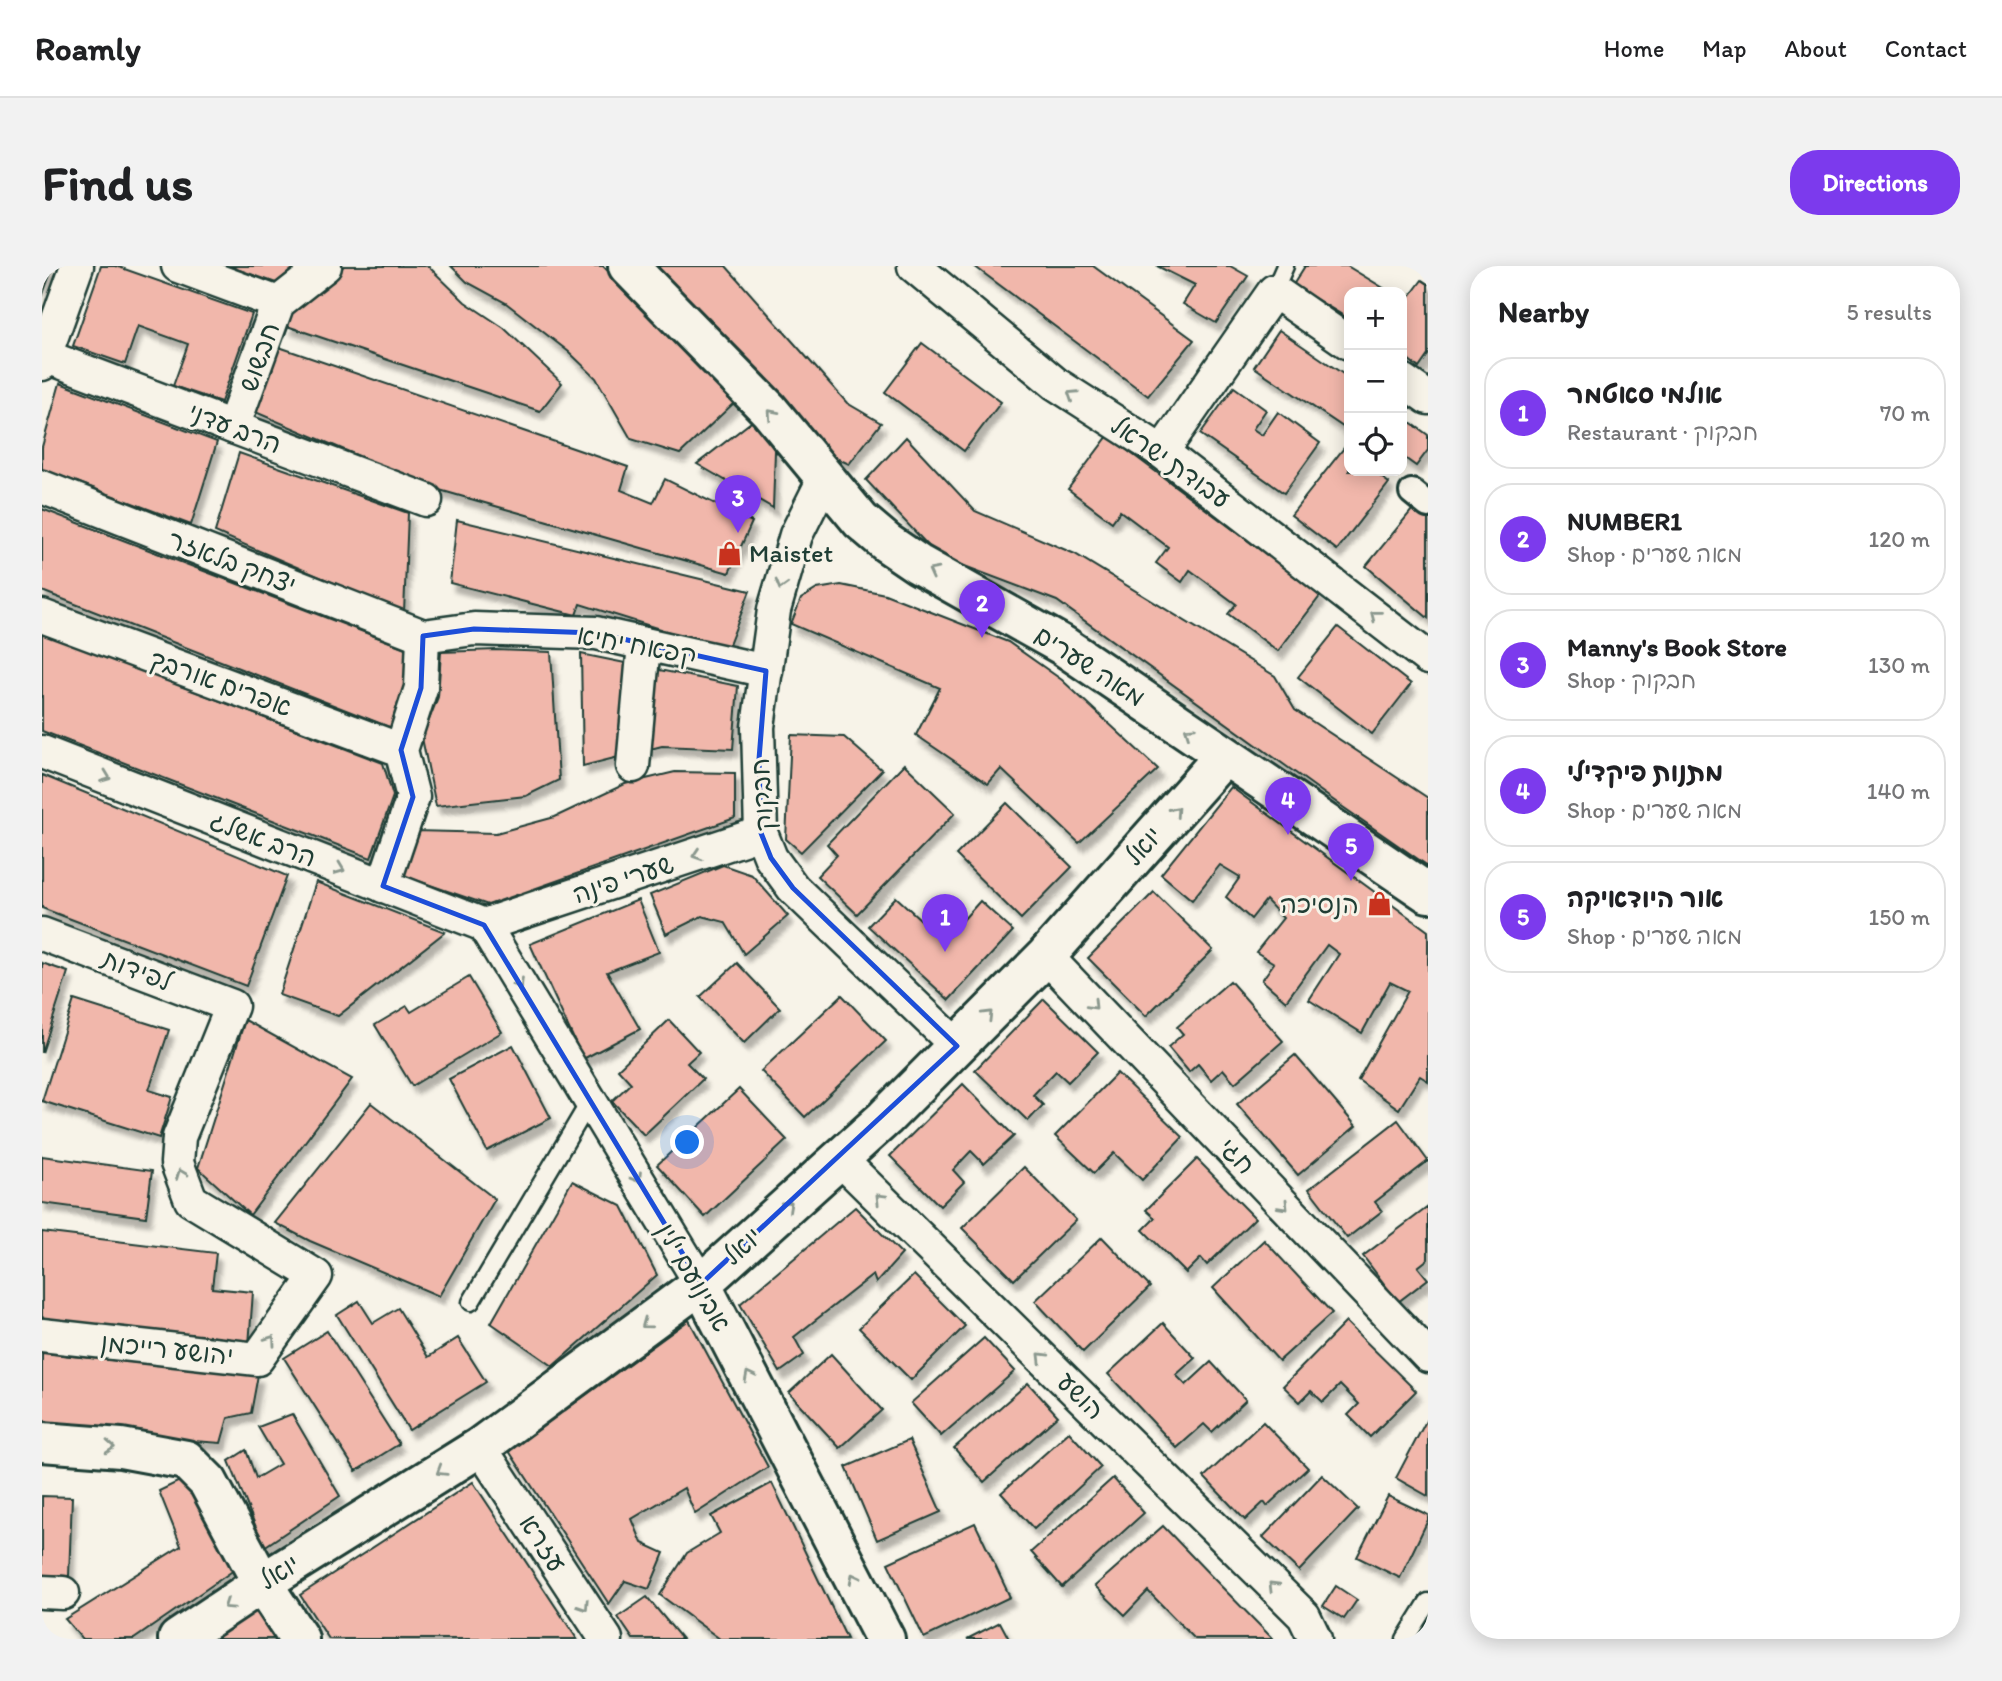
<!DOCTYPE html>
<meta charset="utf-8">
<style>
body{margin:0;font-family:Itim,"Playpen Sans Hebrew",sans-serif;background:#f2f2f2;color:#202124}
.controls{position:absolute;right:21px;top:21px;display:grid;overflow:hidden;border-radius:14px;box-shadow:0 4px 18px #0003}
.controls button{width:63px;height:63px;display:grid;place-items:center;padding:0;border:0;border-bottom:2px solid #e0e0e0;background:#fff;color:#202124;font:35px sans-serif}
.you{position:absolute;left:646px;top:877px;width:24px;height:24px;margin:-18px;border:5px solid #fff;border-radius:50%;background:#1a73e8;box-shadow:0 0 0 10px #1a73e833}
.badge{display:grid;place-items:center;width:46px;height:46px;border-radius:50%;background:#7c3aed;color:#fff;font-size:23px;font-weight:700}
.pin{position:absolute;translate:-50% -58px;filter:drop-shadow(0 2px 4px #0008)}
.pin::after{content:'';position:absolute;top:37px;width:24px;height:21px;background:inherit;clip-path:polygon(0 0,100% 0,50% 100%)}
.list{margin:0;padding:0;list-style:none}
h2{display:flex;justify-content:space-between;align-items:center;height:91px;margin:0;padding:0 28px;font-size:30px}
h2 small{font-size:23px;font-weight:400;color:#757577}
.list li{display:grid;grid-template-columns:46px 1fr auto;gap:21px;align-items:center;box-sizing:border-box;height:112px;margin:0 14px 14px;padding:0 14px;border:2px solid #e0e0e0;border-radius:28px}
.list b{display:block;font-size:26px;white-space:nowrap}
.list p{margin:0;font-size:23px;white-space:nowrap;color:#757577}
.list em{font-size:23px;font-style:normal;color:#757577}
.icon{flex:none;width:38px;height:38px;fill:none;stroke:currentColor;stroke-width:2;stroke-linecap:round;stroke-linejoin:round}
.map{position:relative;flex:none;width:1386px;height:1373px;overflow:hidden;border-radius:28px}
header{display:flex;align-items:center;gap:42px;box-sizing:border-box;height:98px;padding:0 35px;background:#fff;border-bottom:2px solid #e0e0e0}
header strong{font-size:33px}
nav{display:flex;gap:38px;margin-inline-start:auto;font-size:24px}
.intro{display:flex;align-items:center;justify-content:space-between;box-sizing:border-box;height:168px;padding:0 42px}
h1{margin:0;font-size:49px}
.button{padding:18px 32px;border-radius:28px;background:#7c3aed;color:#fff;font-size:24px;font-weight:700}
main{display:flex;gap:42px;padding:0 42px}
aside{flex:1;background:#fff;border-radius:28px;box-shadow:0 4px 18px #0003}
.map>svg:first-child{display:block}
.building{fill:#f1b7ab;stroke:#1f3d34;stroke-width:2;filter:url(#shadow)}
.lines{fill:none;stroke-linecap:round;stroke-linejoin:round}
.service-casing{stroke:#1f3d34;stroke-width:21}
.pedestrian-casing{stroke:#1f3d34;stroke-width:30}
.minor-casing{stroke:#1f3d34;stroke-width:37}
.tertiary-casing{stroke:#1f3d34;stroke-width:44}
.service{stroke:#f7f3e8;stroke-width:16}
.pedestrian{stroke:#f7f3e8;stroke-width:24}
.minor{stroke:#f7f3e8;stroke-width:32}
.tertiary{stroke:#f7f3e8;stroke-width:38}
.oneway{stroke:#8b988e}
.marked{fill:none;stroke:#1d4ed8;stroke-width:5;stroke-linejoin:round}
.labels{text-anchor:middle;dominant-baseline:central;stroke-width:6;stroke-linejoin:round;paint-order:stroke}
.street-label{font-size:26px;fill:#1f3d34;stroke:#f7f3e8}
.poi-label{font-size:26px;fill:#1f3d34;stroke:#f7f3e8;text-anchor:start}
</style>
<header>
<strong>Roamly</strong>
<nav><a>Home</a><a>Map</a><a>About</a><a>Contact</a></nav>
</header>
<div class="intro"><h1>Find us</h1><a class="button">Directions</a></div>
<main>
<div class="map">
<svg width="1386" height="1373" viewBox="0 0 1386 1373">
<defs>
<filter id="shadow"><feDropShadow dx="4.5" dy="8" stdDeviation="2" flood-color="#0004"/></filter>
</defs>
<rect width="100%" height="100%" fill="#f7f3e8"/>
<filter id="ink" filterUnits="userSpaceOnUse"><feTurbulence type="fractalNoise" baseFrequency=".0143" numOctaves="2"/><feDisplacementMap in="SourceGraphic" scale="14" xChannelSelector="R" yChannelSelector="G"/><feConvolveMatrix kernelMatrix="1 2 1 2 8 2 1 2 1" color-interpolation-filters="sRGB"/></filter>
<g filter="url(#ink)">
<g class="building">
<path d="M 0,0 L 11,0 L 0,31 Z"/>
<path d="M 59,0 L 74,0 L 210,48 L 179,136 L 131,120 L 146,78 L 96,60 L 83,98 L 31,80 Z"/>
<path d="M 186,0 L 255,0 L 234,17 Z"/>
<path d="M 302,0 L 386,0 L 423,36 L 462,62 L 520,117 L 498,145 L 245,60 L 251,40 Z"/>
<path d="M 409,0 L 561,0 L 694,135 L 638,188 L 589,173 L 554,112 L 527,86 L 464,37 L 425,16 Z"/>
<path d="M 608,0 L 684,0 L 805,137 L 839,157 L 807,198 L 781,186 Z"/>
<path d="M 932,0 L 1051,0 L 1152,74 L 1106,130 Z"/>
<path d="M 1115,0 L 1188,0 L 1206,10 L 1174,57 L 1141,38 L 1153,19 Z"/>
<path d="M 1263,0 L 1305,0 L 1348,26 L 1307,26 L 1307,53 L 1251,19 Z"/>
<path d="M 1380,14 L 1386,18 L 1386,89 L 1377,102 L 1360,88 L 1360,41 Z"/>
<path d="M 1237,64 L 1307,112 L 1307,165 L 1212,101 Z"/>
<path d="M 880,77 L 959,136 L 922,185 L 843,126 Z"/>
<path d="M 237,81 L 586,201 L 579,224 L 611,237 L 623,213 L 710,256 L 687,307 L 394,223 L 211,145 Z"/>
<path d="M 18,117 L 175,176 L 149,259 L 0,203 L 0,181 Z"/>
<path d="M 1192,121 L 1224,144 L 1211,163 L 1220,169 L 1236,146 L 1278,177 L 1242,227 L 1158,168 Z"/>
<path d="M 1360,150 L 1386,169 L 1386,184 L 1374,200 L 1360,190 Z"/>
<path d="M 713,153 L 733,185 L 731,242 L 655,198 Z"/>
<path d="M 1066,170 L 1279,329 L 1236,385 L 1186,348 L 1194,338 L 1148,304 L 1140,316 L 1114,297 L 1126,281 L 1078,245 L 1070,256 L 1026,223 Z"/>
<path d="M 864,171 L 933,245 L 1033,288 L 1233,410 L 1253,444 L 1386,532 L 1386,600 L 1298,539 L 1015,335 L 896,290 L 824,214 Z"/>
<path d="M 1302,182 L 1307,186 L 1307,205 L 1331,205 L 1347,217 L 1295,284 L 1249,249 Z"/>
<path d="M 197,187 L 366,247 L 362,347 L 173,266 Z"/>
<path d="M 1374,239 L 1386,248 L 1386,352 L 1324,300 Z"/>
<path d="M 0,243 L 366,383 L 362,425 L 350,462 L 0,325 Z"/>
<path d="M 415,254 L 708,325 L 685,384 L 538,338 L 534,349 L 408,317 Z"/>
<path d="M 799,319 L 843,328 L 966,376 L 1020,414 L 1116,503 L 1037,577 L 959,503 L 946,518 L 874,469 L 898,422 L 749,358 L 759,333 L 775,323 Z"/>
<path d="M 1296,361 L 1369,418 L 1330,468 L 1256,411 Z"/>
<path d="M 0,367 L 341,497 L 351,530 L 329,592 L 0,465 Z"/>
<path d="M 454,384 L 509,386 L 517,514 L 484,530 L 394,540 L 380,472 L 396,431 L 399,386 Z"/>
<path d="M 539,388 L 696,420 L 691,483 L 620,480 L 541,500 Z"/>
<path d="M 749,469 L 802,471 L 840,504 L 759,586 L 744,573 Z"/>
<path d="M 862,498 L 913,547 L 815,648 L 775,610 L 795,589 L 785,578 Z"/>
<path d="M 633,506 L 693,507 L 693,552 L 446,639 L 356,608 L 373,565 L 454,567 L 513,551 L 583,518 Z"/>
<path d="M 0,509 L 245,610 L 204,720 L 0,642 Z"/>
<path d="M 1189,521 L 1386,665 L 1386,815 L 1378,810 L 1357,843 L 1316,814 L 1366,725 L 1348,716 L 1320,767 L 1267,734 L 1297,688 L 1285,679 L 1244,735 L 1220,714 L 1232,697 L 1214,686 L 1241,652 L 1224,634 L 1209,653 L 1184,631 L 1198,611 L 1178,599 L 1150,634 L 1119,608 Z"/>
<path d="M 965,537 L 1030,601 L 979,653 L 914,589 Z"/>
<path d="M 681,599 L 710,609 L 746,650 L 702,688 L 683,656 L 660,650 L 624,668 L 608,629 Z"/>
<path d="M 274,616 L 403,666 L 296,750 L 237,729 Z"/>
<path d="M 1112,626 L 1171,684 L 1104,750 L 1046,692 Z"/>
<path d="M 854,631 L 902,675 L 938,635 L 971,665 L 907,734 L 826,660 Z"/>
<path d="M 596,634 L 617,686 L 565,706 L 598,763 L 541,793 L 488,678 Z"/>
<path d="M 0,697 L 26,706 L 0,787 Z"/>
<path d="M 695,697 L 738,742 L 702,777 L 658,731 Z"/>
<path d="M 427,711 L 460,766 L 370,820 L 333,759 L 365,740 L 369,746 Z"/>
<path d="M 1188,715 L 1241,775 L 1193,817 L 1181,803 L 1169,814 L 1156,798 L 1147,806 L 1126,781 L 1141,768 L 1135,761 Z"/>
<path d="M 800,729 L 844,775 L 763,851 L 719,805 Z"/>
<path d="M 1002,733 L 1056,786 L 1026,816 L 1014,805 L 991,829 L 1001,839 L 986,855 L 933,804 Z"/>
<path d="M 32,734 L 127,764 L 107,824 L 130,831 L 117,872 L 0,835 Z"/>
<path d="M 203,754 L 310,813 L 208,949 L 156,902 Z"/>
<path d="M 627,754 L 657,786 L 645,797 L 661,813 L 602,869 L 570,835 L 589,817 L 576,803 Z"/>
<path d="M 471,779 L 509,852 L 445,885 L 407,813 Z"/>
<path d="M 1253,789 L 1314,860 L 1256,909 L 1195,838 Z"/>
<path d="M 1075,807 L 1141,871 L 1100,914 L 1072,887 L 1052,907 L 1013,870 Z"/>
<path d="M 921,818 L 972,870 L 942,898 L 929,885 L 911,904 L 922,916 L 898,940 L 848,890 Z"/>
<path d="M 697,823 L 745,874 L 663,951 L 615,899 Z"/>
<path d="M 329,837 L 453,933 L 397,1030 L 268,975 L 233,957 Z"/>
<path d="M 1356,854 L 1386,895 L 1333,936 L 1340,945 L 1305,972 L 1267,923 Z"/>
<path d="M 0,890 L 110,905 L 104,951 L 0,937 Z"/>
<path d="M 1155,893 L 1213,952 L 1165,999 L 1159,992 L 1144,1007 L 1101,964 L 1113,952 L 1104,944 Z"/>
<path d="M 982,901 L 1034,954 L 972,1014 L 920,962 Z"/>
<path d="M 530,915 L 580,940 L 615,1009 L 511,1100 L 449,1057 Z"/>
<path d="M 813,941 L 860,988 L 834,1017 L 831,1009 L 752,1071 L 762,1089 L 738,1106 L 698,1038 Z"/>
<path d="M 1386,941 L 1386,993 L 1376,1001 L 1386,1013 L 1356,1036 L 1321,990 Z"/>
<path d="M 0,966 L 174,987 L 170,1022 L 211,1026 L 207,1079 L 0,1053 Z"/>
<path d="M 1060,971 L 1108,1021 L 1041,1086 L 993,1035 Z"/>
<path d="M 1222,974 L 1290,1047 L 1237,1095 L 1171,1022 Z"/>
<path d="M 872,1009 L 923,1060 L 869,1114 L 817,1062 Z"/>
<path d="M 317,1035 L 331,1057 L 356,1042 L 386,1091 L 416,1072 L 444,1116 L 367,1164 L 295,1049 Z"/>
<path d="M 647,1054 L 726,1201 L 653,1248 L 642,1222 L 590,1253 L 600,1277 L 622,1287 L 607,1323 L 583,1315 L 567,1338 L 467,1185 Z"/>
<path d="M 1304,1056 L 1374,1125 L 1328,1171 L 1306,1149 L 1317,1138 L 1298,1119 L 1281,1136 L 1269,1125 L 1258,1136 L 1241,1120 Z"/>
<path d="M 1121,1057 L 1153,1092 L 1134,1109 L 1144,1119 L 1169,1096 L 1204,1134 L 1170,1166 L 1162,1158 L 1135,1182 L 1066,1108 Z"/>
<path d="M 285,1065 L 357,1178 L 314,1205 L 242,1092 Z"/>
<path d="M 942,1072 L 973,1105 L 899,1170 L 869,1137 Z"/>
<path d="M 0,1087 L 216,1109 L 209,1147 L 186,1152 L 179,1177 L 0,1164 Z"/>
<path d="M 789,1088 L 840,1144 L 798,1182 L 747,1127 Z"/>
<path d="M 986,1117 L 1016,1150 L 942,1216 L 912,1182 Z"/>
<path d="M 250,1148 L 298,1230 L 222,1281 L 187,1195 L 204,1184 L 214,1212 L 238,1198 L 216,1161 Z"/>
<path d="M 1385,1153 L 1386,1153 L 1386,1230 L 1354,1212 Z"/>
<path d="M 1221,1156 L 1266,1202 L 1225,1240 L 1222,1236 L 1203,1254 L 1162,1211 Z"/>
<path d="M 1027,1166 L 1059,1201 L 992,1263 L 959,1227 Z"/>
<path d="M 867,1174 L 899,1246 L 835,1274 L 804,1201 Z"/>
<path d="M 150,1209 L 192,1304 L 92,1373 L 40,1373 L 23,1353 L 139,1280 L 117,1225 Z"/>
<path d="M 1280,1209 L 1316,1243 L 1257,1305 L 1221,1271 Z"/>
<path d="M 1071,1212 L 1102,1247 L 1020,1321 L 989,1286 Z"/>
<path d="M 431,1216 L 535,1373 L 287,1373 L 258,1329 Z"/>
<path d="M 730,1217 L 778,1317 L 805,1373 L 678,1373 L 618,1329 L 645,1287 L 678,1267 L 669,1250 Z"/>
<path d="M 0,1230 L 30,1231 L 27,1310 L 0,1309 Z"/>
<path d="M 1346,1230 L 1386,1249 L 1386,1254 L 1358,1312 L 1315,1291 Z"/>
<path d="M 933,1257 L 968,1331 L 882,1372 L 846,1297 Z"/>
<path d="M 1121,1260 L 1172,1313 L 1231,1373 L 1153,1373 L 1106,1325 L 1083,1349 L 1053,1320 Z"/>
<path d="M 1294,1320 L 1315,1334 L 1302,1353 L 1281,1340 Z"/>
<path d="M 605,1331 L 640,1373 L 591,1373 L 576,1351 Z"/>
<path d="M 219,1341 L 240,1373 L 166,1373 Z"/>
<path d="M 958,1356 L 967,1373 L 925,1373 Z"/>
</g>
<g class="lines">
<defs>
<g id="service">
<path d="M 1232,25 L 1243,0"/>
<path d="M 429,1036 L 548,835"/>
<path d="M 1363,1373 L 1386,1336"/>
</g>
<path id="pedestrian" d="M 1370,226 L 1386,239"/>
<g id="minor">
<path d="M 136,0 L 236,37"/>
<path d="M 872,0 L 1014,118 L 1120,186 L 1386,392"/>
<path d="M 0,89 L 384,234"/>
<path d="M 0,98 L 35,0"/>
<path d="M 1360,114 L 1386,132"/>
<path d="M 191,161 L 236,37 L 283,0"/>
<path d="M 1120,186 L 1232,25 L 1307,77"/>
<path d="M 783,211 L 754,269 L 732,344 L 716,461 L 719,567 L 729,592 L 751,622 L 915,780"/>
<path d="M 0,221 L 381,370 L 432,363 L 554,367 L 724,405"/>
<path d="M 0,350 L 359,484"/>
<path d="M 0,486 L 442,659"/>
<path d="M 591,500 L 602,378"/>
<path d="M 341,620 L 371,531 L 359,484 L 379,422 L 381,370"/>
<path d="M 442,659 L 659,1018"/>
<path d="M 442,659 L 719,567"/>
<path d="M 0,668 L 190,740 L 137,871 L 135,897 L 149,934 L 274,1010 L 215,1093 L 0,1069"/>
<path d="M 1004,690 L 1386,1090"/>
<path d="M 798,893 L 1262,1350 L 1273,1373"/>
<path d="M 438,1181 L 564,1373"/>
<path d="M 0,1326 L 21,1327"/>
</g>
<g id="tertiary">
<path d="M 586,0 L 727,144 L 819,255 L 845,277 L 876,298 L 1020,379 L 1386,627"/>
<path d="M 659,1018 L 843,1373"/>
<path d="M 0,1176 L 79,1182 L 144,1194 L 166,1216 L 220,1317 L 257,1373"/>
<path d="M 136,1373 L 220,1317 L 438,1181 L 659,1018 L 843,852 L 1004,690 L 1182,490"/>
</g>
</defs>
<use href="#service" class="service-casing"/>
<use href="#pedestrian" class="pedestrian-casing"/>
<use href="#minor" class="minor-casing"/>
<use href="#tertiary" class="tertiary-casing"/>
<use href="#service" class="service"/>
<use href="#pedestrian" class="pedestrian"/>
<use href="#minor" class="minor"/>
<use href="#tertiary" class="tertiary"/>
</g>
<defs><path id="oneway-chevron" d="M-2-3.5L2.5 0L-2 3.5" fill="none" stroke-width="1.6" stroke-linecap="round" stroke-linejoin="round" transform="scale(1.75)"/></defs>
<g class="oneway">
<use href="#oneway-chevron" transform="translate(1030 129) rotate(-147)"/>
<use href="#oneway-chevron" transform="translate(730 148) rotate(-131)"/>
<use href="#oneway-chevron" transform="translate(891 306) rotate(-152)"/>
<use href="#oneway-chevron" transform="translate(739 319) rotate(106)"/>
<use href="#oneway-chevron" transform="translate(1333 349) rotate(-142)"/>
<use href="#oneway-chevron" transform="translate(1147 465) rotate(-146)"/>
<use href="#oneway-chevron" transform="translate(64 511) rotate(21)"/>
<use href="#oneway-chevron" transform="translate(1133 545) rotate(-48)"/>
<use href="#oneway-chevron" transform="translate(655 589) rotate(162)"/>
<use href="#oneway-chevron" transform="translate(298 603) rotate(21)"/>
<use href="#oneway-chevron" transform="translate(477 718) rotate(59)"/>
<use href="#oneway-chevron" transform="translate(1051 739) rotate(46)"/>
<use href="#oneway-chevron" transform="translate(946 749) rotate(-45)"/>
<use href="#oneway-chevron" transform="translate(139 908) rotate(-111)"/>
<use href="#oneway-chevron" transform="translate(595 912) rotate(59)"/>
<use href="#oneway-chevron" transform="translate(838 932) rotate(-135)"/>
<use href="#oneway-chevron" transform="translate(746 939) rotate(-42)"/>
<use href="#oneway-chevron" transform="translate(1242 940) rotate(46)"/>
<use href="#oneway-chevron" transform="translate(604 1058) rotate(144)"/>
<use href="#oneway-chevron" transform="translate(229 1074) rotate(-55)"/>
<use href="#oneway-chevron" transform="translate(1000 1091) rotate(-135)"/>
<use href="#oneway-chevron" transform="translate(707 1110) rotate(-117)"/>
<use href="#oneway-chevron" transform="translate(68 1181) rotate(4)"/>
<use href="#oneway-chevron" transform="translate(399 1205) rotate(148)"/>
<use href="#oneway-chevron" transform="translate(812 1312) rotate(-117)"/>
<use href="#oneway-chevron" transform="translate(1231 1320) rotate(-135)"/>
<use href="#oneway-chevron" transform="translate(186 1339) rotate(146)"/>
<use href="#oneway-chevron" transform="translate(542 1340) rotate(57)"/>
</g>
</g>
<path class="marked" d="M 432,363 L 554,367 L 724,405 L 717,493 L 719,567 L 729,592 L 751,622 L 915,780 L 659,1018 L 442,659 L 341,620 L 371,531 L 359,484 L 379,422 L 381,370 Z"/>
<defs>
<symbol id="shop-bare" viewBox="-9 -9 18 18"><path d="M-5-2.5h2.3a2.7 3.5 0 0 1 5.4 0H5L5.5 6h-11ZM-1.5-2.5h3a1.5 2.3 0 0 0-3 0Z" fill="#c8321e" stroke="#f7f3e8" stroke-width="2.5" paint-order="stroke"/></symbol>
</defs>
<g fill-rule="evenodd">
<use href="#shop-bare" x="670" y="270" width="35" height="35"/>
<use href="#shop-bare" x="1320" y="620" width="35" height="35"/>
</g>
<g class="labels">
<g class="street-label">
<text transform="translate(217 91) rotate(-70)">חבשוש</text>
<text transform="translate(193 162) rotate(21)">הרב עדני</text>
<text transform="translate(1129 196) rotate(35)">עבודת ישראל</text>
<text transform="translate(190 296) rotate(21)">יצחק בלאזר</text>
<text transform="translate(595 379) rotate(10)">קפאח יחיא</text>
<text transform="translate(1048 400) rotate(33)">מאה שערים</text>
<text transform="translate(179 417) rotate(20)">אפרים אורבך</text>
<text transform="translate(720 529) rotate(-94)">חבקוק</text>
<text transform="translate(221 573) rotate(21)">הרב אשלג</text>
<text transform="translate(1101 580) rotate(-48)">יואל</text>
<text transform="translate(581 613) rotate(-18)">שערי פינה</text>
<text transform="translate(95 704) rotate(21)">לפידות</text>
<text transform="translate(1195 890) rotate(46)">חגי</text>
<text transform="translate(700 980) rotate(-42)">יואל</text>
<text transform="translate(652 1011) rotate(60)">אבינועם ילין</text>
<text transform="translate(125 1083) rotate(6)">יהושע רייכמן</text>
<text transform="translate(1039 1130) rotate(45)">הושע</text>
<text transform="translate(501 1277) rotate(57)">עזרא</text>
<text transform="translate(237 1306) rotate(-32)">יואל</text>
</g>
<g class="poi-label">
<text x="707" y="287">Maistet</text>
<text x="1317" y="638" text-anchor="end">הנסיכה</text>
</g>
</g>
</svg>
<div class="controls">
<button>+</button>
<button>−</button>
<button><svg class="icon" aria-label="locate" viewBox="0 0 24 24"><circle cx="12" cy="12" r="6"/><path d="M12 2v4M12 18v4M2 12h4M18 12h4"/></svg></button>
</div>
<div class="you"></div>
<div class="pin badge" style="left:903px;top:686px">1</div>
<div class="pin badge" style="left:940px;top:372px">2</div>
<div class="pin badge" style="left:696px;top:267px">3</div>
<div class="pin badge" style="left:1246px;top:569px">4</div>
<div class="pin badge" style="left:1309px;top:615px">5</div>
</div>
<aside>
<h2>Nearby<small>5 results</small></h2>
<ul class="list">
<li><span class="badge">1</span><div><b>אולמי סאטמר</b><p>Restaurant · חבקוק</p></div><em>70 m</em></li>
<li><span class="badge">2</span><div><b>NUMBER1</b><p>Shop · מאה שערים</p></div><em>120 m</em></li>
<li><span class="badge">3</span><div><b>Manny's Book Store</b><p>Shop · חבקוק</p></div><em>130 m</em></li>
<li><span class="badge">4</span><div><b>מתנות פיקדילי</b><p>Shop · מאה שערים</p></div><em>140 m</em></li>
<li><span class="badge">5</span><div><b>אור היודאיקה</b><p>Shop · מאה שערים</p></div><em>150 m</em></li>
</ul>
</aside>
</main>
